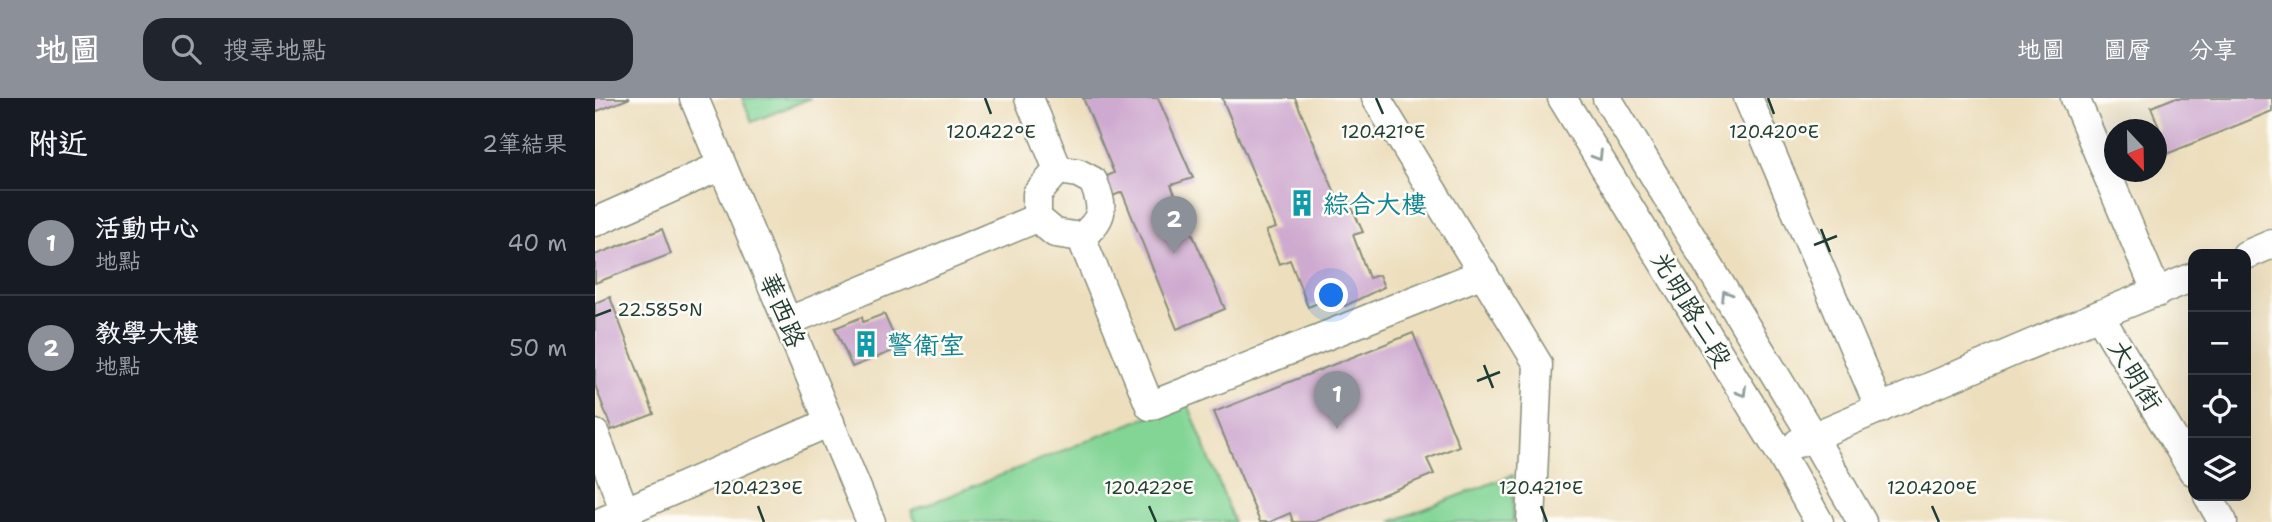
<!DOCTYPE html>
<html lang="zh-TW">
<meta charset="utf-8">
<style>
body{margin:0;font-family:"Shantell Sans","LXGW WenKai TC",sans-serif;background:#20242c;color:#f1f3f6}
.controls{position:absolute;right:21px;bottom:21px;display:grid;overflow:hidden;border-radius:14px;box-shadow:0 7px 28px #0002}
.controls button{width:63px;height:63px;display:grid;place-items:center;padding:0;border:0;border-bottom:2px solid #363941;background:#171b24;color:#f1f3f6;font:35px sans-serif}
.compass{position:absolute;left:1509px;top:21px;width:63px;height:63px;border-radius:50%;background:#171b24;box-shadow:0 7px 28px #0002;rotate:158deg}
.you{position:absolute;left:737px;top:198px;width:24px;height:24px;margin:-18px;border:5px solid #fff;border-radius:50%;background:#1a73e8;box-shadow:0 0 0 10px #1a73e833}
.badge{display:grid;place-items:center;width:46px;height:46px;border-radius:50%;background:#8c9099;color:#fff;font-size:23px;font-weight:700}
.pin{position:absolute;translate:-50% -58px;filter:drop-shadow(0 2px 4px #0008)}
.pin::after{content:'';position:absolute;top:37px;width:24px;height:21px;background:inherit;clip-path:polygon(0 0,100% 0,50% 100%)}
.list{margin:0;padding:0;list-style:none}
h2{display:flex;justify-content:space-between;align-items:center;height:91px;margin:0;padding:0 28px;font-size:30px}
h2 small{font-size:23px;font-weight:400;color:#9ea1a6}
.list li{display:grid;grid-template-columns:46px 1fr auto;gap:21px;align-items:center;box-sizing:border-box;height:105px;padding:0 28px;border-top:2px solid #363941}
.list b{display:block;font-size:26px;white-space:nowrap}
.list p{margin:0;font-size:23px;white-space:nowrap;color:#9ea1a6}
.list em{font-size:23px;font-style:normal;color:#9ea1a6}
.icon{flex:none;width:38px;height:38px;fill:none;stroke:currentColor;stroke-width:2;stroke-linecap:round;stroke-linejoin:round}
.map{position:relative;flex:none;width:1677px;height:424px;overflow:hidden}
header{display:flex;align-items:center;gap:42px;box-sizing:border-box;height:98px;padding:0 35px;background:#8c9099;color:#fff}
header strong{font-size:33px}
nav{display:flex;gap:38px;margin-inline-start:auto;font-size:24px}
.search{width:490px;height:63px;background:#20242c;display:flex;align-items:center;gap:18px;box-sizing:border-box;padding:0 24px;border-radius:21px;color:#9ea1a6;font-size:26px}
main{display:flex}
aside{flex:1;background:#171b24}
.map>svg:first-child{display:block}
.green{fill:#83d596;stroke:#518965;stroke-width:2}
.building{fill:#cfaad0}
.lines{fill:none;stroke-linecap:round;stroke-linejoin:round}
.minor-casing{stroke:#868e79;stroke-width:31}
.minor{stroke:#fff;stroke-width:28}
.oneway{stroke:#8f9e9a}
.ticks{fill:none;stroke:#1f3d34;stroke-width:2.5}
.labels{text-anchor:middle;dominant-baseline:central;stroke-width:5;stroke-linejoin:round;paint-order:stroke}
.culture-label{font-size:26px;fill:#0d838f;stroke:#fdfcf7;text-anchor:start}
.street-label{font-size:26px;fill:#1f3d34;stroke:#fdfcf7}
.ticks-label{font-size:18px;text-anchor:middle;fill:#1f3d34;stroke:#fdfcf7;stroke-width:5;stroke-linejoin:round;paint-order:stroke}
</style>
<header>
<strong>地圖</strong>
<div class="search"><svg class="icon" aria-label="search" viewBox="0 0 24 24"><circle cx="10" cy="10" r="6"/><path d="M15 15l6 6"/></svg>搜尋地點</div>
<nav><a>地圖</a><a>圖層</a><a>分享</a></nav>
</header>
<main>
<aside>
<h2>附近<small>2筆結果</small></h2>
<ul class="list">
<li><span class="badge">1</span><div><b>活動中心</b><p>地點</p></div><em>40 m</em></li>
<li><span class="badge">2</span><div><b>教學大樓</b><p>地點</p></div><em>50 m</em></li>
</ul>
</aside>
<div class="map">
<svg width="1677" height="424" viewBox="0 0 1677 424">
<rect width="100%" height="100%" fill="#fdfcf7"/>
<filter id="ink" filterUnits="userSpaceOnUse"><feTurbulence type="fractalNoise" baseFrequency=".0143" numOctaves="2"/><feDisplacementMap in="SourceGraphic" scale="14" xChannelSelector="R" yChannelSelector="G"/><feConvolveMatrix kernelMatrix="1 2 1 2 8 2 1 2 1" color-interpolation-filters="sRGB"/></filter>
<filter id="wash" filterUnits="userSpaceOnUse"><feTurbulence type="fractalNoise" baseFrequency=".00686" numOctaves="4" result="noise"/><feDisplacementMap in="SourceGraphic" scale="28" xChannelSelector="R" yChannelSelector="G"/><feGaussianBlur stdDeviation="1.57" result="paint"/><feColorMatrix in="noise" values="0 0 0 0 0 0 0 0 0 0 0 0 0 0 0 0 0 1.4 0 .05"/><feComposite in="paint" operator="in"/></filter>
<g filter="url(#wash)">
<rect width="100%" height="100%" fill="#eddfbe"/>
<g class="green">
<path d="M 147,0 L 216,0 L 157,24 Z"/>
<path d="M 592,303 L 639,424 L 321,424 L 316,413 Z"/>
<path d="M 918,377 L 918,424 L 795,424 Z"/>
</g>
<g id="blocks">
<g class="building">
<path d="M 0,0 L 35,0 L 0,14 Z"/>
<path d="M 488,0 L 563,0 L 598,80 L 576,87 L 630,211 L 582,231 L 527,94 L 511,101 L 503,82 L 519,75 Z"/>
<path d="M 627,0 L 700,0 L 745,107 L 754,103 L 768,134 L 758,137 L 774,180 L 784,177 L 789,189 L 750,208 L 733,201 L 713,209 L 695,162 L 684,166 L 671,133 L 681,130 Z"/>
<path d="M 1579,0 L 1677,0 L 1677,13 L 1562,60 L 1562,33 L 1565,32 L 1556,9 Z"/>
<path d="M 67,131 L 76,156 L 0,185 L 0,157 Z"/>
<path d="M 15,199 L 59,316 L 17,332 L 0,287 L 0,205 Z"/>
<path d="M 289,216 L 298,236 L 292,238 L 298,253 L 257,269 L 240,230 L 267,219 L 268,224 Z"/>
<path d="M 818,235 L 864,348 L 832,361 L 839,376 L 719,424 L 698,424 L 695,415 L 675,424 L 665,424 L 619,314 Z"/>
</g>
</g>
</g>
<g filter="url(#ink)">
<use href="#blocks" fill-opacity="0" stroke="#868e79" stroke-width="2"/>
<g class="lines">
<defs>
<g id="minor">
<path d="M 99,0 L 276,424"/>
<path d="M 434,0 L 463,72 L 442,96 L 442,120"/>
<path d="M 781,0 L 943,266 L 936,424"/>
<path d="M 967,0 L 1184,353 L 1224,424"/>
<path d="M 1012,0 L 1218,339 L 1267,424"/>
<path d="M 1153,0 L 1285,311"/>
<path d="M 1480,0 L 1562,195"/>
<path d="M 463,72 L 483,75 L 498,83 C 509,110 510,120 486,139"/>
<path d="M 0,124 L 126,68"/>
<path d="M 1651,157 L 1677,146"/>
<path d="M 1504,217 L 1598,373"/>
<path d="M 194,223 L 442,120 L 460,135 L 486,139 L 555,308 L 888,175"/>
<path d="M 0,336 L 34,424"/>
<path d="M 1203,345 L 1504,217 L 1598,179"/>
<path d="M 1613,398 L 1628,424"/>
<path d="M 6,424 L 235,324"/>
</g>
</defs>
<use href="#minor" class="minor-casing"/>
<use href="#minor" class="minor"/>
</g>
<defs><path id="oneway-chevron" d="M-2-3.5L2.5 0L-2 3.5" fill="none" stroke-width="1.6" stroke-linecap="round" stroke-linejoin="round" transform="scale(1.75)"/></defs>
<g class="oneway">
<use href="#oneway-chevron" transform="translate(1003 58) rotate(59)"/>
<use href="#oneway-chevron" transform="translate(1131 197) rotate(-121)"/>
<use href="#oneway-chevron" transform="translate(1147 294) rotate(59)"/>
</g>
</g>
<path class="ticks" d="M 390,0 L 396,16M 781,0 L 788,16M 1173,0 L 1179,16M 1226,131 L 1235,154M 1219,147 L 1242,138M 0,218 L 16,212M 889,267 L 898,290M 882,283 L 905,274M 163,408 L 169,424M 554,408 L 561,424M 946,408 L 952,424M 1337,408 L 1344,424"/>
<defs>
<symbol id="building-bare" viewBox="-9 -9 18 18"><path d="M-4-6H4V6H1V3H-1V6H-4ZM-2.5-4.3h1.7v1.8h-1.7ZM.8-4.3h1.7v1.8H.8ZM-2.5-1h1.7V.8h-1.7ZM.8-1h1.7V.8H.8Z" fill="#0f9aa8" stroke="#fdfcf7" stroke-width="2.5" paint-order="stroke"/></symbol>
</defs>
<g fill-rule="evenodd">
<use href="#building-bare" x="688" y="86" width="38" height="38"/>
<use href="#building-bare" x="252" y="227" width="38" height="38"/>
</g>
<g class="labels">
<g class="culture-label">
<text x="728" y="105">綜合大樓</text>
<text x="292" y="246">警衛室</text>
</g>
<g class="street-label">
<text transform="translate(1097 211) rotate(59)">光明路二段</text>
<text transform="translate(188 212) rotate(67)">華西路</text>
<text transform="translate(1541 277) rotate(59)">大明街</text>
</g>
</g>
<g class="ticks-label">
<text x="396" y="40">120.422°E</text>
<text x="788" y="40">120.421°E</text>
<text x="1179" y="40">120.420°E</text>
<text x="65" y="218">22.585°N</text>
<text x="163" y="396">120.423°E</text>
<text x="554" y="396">120.422°E</text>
<text x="946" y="396">120.421°E</text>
<text x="1337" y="396">120.420°E</text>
</g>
</svg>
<div class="controls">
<button>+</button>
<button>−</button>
<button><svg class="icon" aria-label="locate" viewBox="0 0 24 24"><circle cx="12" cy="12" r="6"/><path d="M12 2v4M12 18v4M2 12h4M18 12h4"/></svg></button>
<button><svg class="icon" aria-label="layers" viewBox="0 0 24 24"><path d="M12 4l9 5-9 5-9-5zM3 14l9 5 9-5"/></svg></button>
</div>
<svg class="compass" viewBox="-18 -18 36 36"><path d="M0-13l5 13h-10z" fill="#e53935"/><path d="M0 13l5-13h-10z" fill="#9ea1a6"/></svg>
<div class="you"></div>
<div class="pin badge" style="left:742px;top:331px">1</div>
<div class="pin badge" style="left:579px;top:156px">2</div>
</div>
</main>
